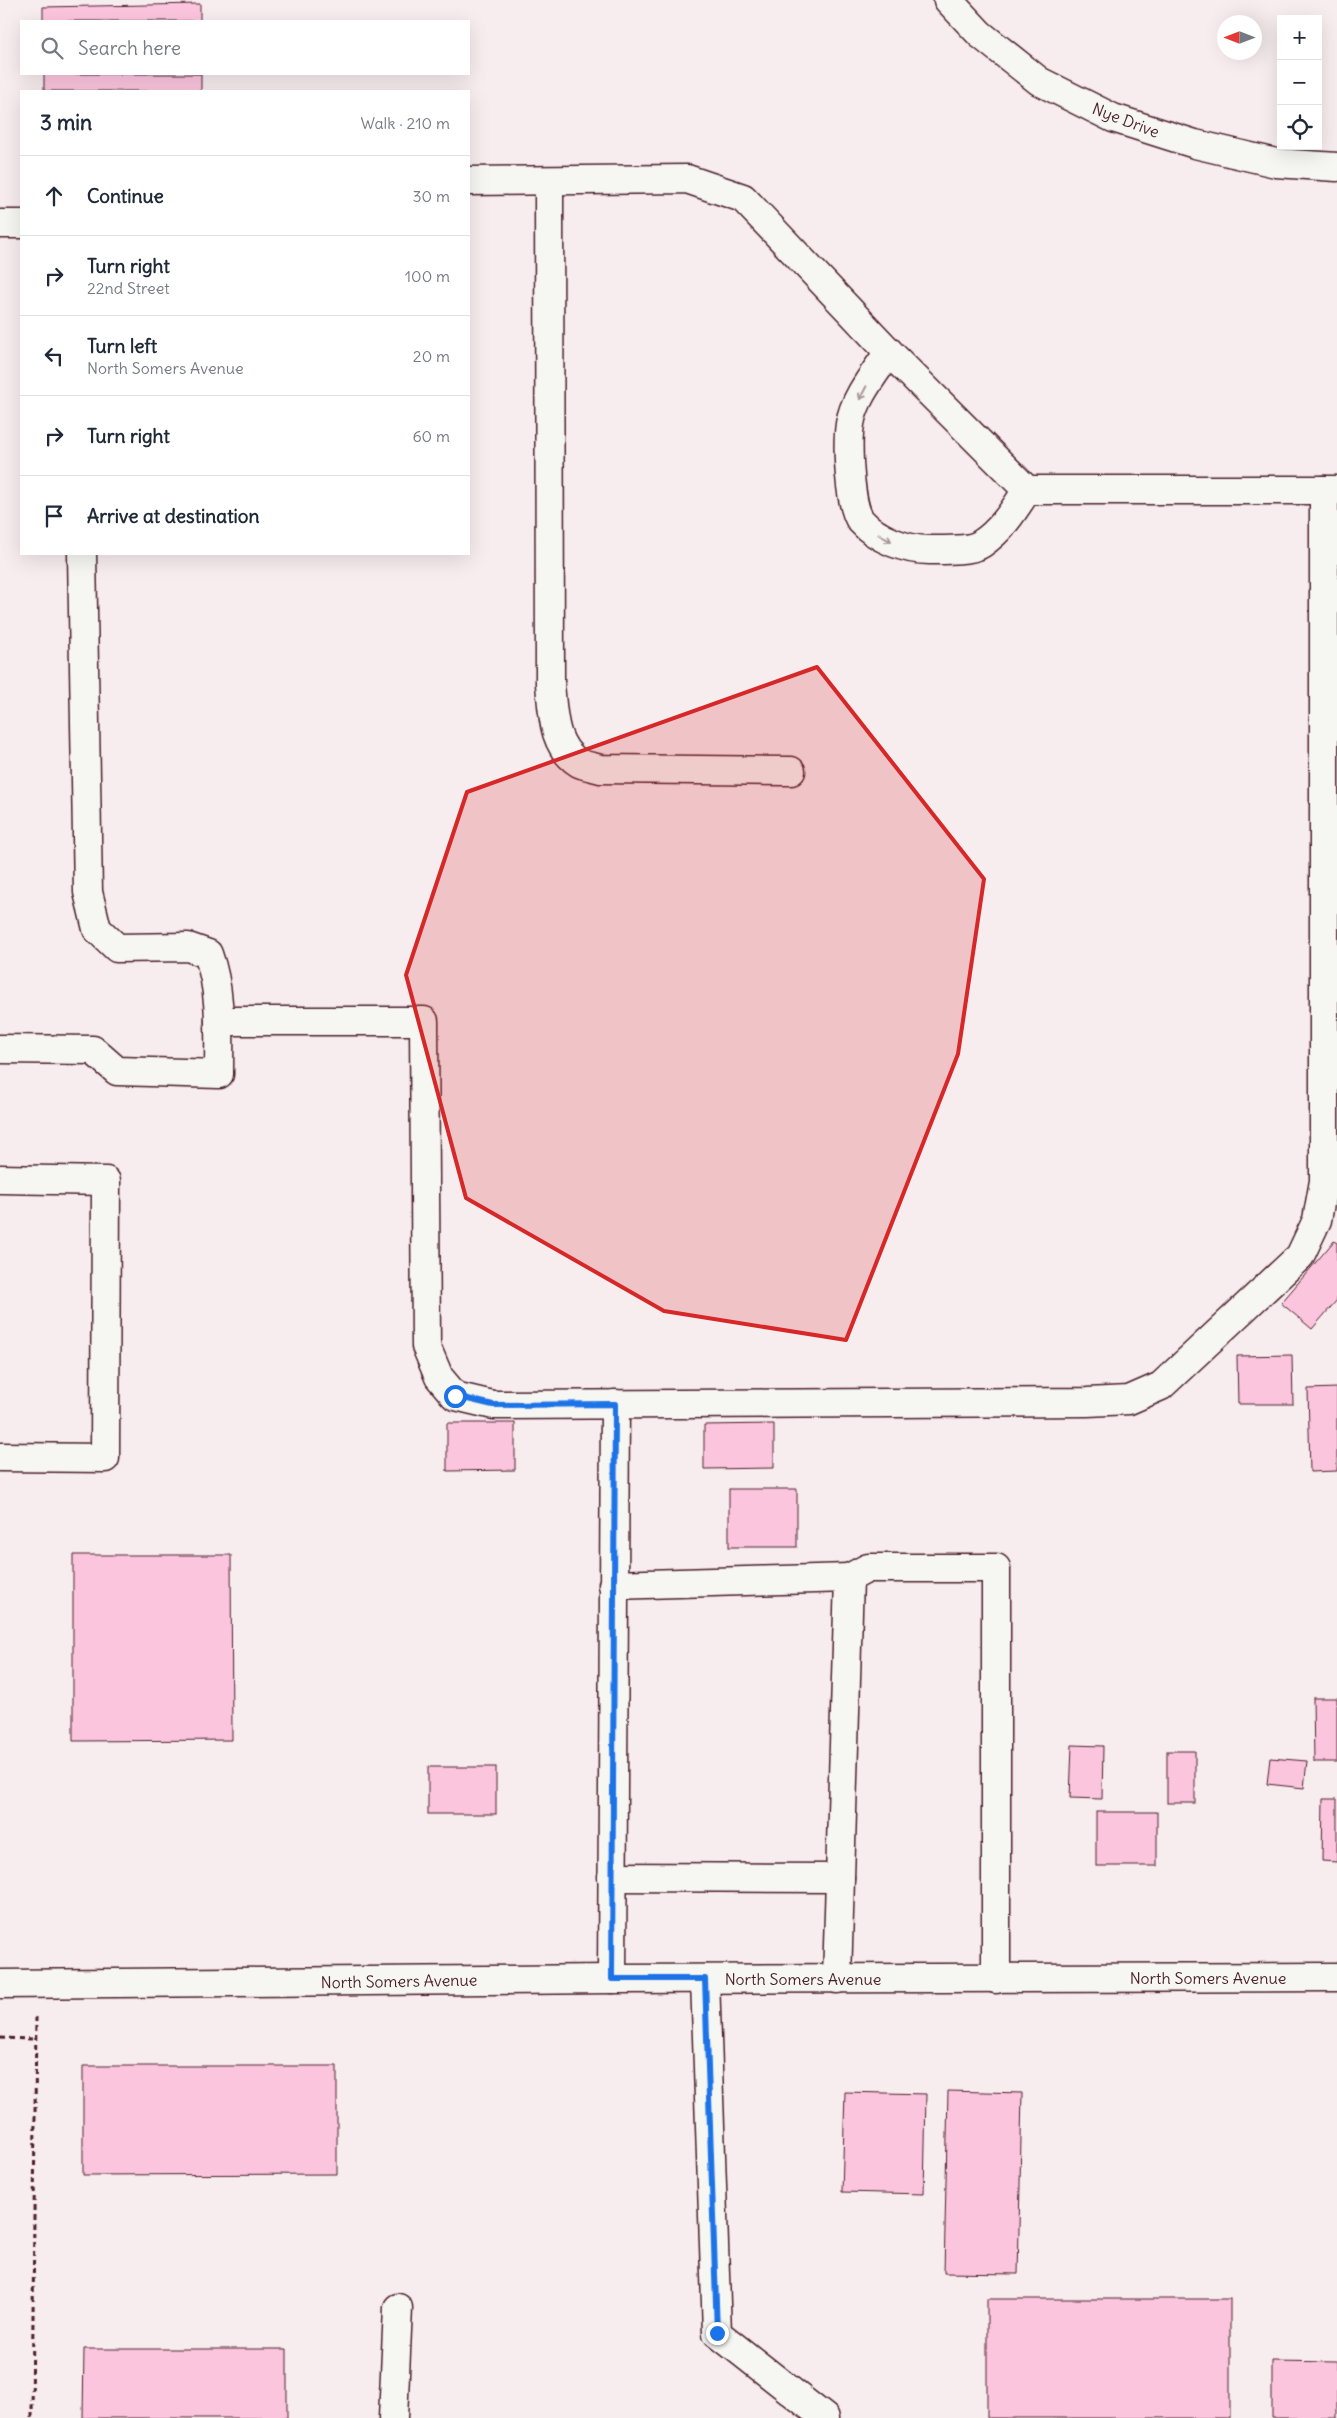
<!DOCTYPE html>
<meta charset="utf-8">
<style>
body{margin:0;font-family:Delius,sans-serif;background:#f6f6f7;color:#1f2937}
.controls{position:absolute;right:15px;top:15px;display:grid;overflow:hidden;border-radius:0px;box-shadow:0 5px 20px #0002}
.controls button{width:45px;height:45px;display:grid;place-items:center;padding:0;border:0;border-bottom:1px solid #e0e1e3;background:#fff;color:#1f2937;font:25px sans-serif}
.compass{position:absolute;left:1217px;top:15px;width:45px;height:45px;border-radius:50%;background:#fff;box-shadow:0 5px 20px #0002;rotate:270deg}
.stop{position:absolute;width:15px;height:15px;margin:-11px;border:4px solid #1a73e8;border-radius:50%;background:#fff}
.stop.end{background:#1a73e8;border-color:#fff;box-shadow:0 1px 5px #0008}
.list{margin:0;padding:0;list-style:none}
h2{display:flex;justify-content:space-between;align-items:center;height:65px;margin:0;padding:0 20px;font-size:21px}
h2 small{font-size:16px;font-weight:400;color:#747a83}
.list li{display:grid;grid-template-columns:32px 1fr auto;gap:15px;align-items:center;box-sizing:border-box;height:80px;padding:0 20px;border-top:1px solid #e0e1e3}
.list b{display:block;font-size:19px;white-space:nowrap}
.list p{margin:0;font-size:16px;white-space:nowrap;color:#747a83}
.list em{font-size:16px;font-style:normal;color:#747a83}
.icon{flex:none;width:28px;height:28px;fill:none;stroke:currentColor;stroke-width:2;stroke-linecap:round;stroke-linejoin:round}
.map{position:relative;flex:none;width:1337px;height:2418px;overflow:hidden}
.search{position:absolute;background:#fff;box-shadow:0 5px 20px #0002;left:20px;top:20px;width:450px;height:55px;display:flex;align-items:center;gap:12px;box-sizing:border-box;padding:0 18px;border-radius:0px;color:#747a83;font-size:19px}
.panel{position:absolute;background:#fff;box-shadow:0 5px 20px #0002;left:20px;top:90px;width:450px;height:465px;border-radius:0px}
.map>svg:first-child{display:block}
.building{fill:#fcc5de;stroke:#4a1f2b}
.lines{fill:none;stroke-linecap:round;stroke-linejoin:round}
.minor-casing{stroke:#4a1f2b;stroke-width:31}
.path{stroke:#4a1f2b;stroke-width:3;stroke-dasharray:5 4;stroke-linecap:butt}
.minor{stroke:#f6f6f2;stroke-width:28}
.oneway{stroke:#a99598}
.route{stroke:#1a73e8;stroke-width:6}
.marked{fill:#d62828;fill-opacity:0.2;stroke:#d62828;stroke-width:4;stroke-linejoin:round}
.labels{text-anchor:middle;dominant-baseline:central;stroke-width:4;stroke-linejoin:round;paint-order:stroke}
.street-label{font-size:16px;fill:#4a1f2b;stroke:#f6f6f2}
</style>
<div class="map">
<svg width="1337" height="2418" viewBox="0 0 1337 2418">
<rect width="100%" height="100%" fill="#f7ecee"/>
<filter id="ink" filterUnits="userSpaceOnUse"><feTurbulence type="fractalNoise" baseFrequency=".02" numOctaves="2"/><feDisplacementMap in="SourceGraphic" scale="10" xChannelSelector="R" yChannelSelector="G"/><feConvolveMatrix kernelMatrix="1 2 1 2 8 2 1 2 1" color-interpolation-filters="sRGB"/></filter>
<g filter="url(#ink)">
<g class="building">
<path d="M 200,4 L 200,21 L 43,21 L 43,7 Z"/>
<rect x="44" y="74" width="157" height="17"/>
<path d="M 1334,1241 L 1337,1243 L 1337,1300 L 1312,1329 L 1281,1303 Z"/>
<path d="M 1292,1355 L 1293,1404 L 1238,1404 L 1237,1356 Z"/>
<path d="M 1337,1388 L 1337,1471 L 1310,1472 L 1308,1389 Z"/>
<path d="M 447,1423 L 515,1423 L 515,1470 L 447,1471 Z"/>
<path d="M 774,1424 L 774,1468 L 704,1469 L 704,1425 Z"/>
<rect x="729" y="1489" width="68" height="58"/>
<path d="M 73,1555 L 231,1555 L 232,1740 L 73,1741 Z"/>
<path d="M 1313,1698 L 1337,1698 L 1337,1762 L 1314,1762 Z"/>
<path d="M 1072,1745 L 1103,1746 L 1102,1799 L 1070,1798 Z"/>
<rect x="1167" y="1751" width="28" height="52"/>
<path d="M 1270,1758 L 1307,1761 L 1304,1788 L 1267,1784 Z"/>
<rect x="428" y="1767" width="68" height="47"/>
<path d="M 1323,1799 L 1337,1799 L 1337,1862 L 1322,1861 Z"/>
<rect x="1096" y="1812" width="61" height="54"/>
<path d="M 83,2066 L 337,2066 L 337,2174 L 83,2175 Z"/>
<path d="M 948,2091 L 1022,2093 L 1018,2274 L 944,2273 Z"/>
<path d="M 845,2092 L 926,2094 L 924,2194 L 842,2192 Z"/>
<rect x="987" y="2299" width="243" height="119"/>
<path d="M 84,2349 L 287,2349 L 287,2418 L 83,2418 Z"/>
<path d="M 1272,2361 L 1337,2362 L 1337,2418 L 1272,2418 Z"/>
</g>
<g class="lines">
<defs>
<g id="minor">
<path d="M 948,0 L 980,34 L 1039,81 L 1113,118 L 1195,144 L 1276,163 L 1337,167"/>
<path d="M 469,181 L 687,179 L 743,198 L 889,352 L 1027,490 L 1337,490"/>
<path d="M 549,181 L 550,684 C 553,712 552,746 579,763 C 585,766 594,767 601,769 L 791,771"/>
<path d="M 0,224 L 21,224"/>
<path d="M 889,352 C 875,373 854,398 850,424 C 847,444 849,506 861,521 C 877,539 906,550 929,550 C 942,550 971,551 981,544 C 1002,530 1014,510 1027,490"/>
<path d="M 219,1021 L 424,1021 L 426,1346 L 439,1377 L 455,1396 L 493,1405 L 1087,1402 L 1129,1400 L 1161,1386 L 1300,1256 L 1317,1220 L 1324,1181 L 1324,490"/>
<path d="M 0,1049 L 93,1050 L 117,1071 L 219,1074 C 219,1033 222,993 208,954 L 188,947 L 117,948 L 97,929 L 88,892 L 82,554"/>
<path d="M 0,1179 L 106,1181 L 105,1458 L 0,1457"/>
<path d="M 613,1585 L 849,1578"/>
<path d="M 612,1877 L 840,1878"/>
<path d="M 612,1979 L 615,1404"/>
<path d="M 705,1979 L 717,2333 L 825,2418"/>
<path d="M 837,1979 L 849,1578 L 868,1568 L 996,1568 L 996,1979"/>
<path d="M 0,1984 L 612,1979 L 1337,1977"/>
<path d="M 393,2418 L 398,2308"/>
</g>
</defs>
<use href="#minor" class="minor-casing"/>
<g class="path">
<path d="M 0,2038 L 35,2039"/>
<path d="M 32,2418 L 36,2016"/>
</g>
<use href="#minor" class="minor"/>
</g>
<defs><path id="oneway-shaft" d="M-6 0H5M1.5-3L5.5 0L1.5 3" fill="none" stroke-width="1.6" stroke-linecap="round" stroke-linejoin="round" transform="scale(1.25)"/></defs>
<g class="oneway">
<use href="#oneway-shaft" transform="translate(863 393) rotate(117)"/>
<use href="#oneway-shaft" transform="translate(885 538) rotate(29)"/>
</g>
</g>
<g class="lines" filter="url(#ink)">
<path class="route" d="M 455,1396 L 493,1405 L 615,1404 L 612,1979 L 705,1979 L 717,2333"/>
</g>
<path class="marked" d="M 817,667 L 984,879 L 958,1054 L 846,1340 L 664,1311 L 466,1198 L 406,975 L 467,792 Z"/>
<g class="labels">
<g class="street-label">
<text transform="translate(1126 120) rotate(21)">Nye Drive</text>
<text x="1208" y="1978">North Somers Avenue</text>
<text x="803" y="1979">North Somers Avenue</text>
<text transform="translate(399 1981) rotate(-1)">North Somers Avenue</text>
</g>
</g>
</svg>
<div class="controls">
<button>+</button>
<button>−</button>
<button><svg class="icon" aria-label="locate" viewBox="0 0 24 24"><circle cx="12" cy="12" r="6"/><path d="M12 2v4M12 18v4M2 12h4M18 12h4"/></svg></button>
</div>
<svg class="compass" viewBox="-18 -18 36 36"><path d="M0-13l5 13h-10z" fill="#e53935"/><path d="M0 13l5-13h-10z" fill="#747a83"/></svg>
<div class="stop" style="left:455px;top:1396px"></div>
<div class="stop end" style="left:717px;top:2333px"></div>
<div class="search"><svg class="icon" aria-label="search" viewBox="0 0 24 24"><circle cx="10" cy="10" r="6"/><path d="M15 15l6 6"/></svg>Search here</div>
<section class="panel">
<h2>3 min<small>Walk · 210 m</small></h2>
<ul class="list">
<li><svg class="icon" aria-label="ahead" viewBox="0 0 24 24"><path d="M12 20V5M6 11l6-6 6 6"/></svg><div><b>Continue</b></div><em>30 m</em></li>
<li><svg class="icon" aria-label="right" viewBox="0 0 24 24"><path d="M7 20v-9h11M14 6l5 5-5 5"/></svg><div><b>Turn right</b><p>22nd Street</p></div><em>100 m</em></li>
<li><svg class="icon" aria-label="left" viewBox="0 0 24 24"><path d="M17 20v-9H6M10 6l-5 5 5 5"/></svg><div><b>Turn left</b><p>North Somers Avenue</p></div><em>20 m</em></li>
<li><svg class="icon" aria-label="right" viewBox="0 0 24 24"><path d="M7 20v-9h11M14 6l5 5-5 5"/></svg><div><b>Turn right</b></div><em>60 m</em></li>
<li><svg class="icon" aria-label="arrive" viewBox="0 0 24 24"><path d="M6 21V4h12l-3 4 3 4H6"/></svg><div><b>Arrive at destination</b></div></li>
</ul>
</section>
</div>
